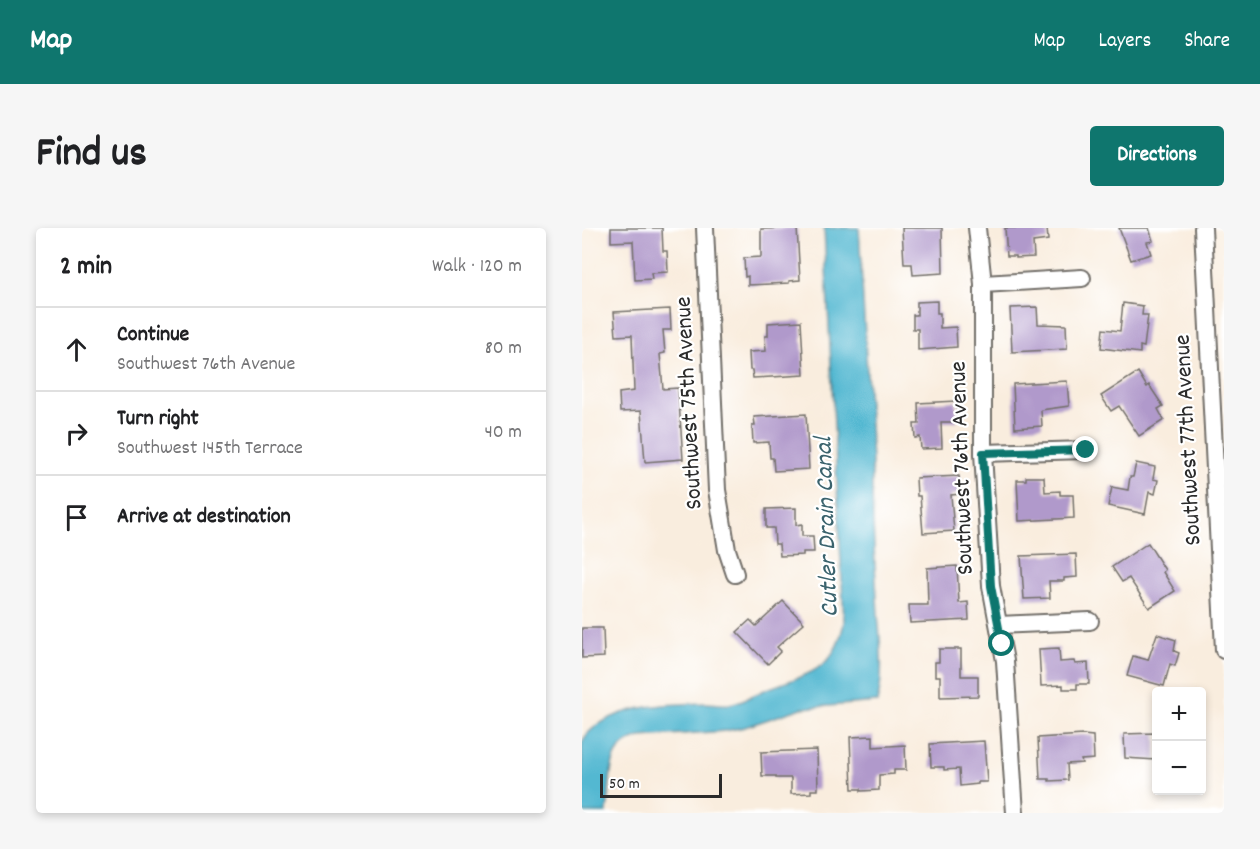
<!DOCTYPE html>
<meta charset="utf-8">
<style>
body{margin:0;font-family:Dekko,sans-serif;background:#f6f6f6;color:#202124}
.controls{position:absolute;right:18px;bottom:18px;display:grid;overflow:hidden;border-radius:6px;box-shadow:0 3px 9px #0003}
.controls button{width:54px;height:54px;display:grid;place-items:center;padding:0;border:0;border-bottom:2px solid #e0e0e0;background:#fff;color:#202124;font:30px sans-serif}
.scale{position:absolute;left:18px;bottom:15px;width:122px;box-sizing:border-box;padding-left:6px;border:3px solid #2b2b2b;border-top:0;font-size:16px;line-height:21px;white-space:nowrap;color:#2b2b2b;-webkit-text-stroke:4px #fff;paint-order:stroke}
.stop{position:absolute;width:18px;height:18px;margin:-14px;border:4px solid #0f766e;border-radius:50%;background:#fff}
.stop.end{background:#0f766e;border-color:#fff;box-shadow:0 2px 6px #0008}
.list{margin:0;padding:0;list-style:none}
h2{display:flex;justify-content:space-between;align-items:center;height:78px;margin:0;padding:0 24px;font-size:26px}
h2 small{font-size:20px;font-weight:400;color:#757577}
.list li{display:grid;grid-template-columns:39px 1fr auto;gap:18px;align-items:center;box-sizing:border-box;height:84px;padding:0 24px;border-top:2px solid #e0e0e0}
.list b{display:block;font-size:22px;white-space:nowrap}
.list p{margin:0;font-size:20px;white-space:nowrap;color:#757577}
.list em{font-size:20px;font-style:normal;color:#757577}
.icon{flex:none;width:33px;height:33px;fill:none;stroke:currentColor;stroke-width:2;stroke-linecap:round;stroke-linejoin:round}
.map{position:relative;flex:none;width:642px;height:585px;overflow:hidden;border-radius:6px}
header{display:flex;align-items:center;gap:36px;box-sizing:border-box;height:84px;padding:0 30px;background:#0f766e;color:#fff}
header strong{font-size:28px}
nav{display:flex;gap:33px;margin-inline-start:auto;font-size:21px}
.intro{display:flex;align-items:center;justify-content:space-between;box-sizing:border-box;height:144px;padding:0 36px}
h1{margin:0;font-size:42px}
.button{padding:15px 27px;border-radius:6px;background:#0f766e;color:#fff;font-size:21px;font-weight:700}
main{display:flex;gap:36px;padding:0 36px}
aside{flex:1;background:#fff;border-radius:6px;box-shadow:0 3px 9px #0003}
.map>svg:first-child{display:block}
.water{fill:#53b8d1;stroke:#3f727e;stroke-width:1.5}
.building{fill:#b099cb}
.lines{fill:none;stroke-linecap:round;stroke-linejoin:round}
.minor-casing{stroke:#736f6a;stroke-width:20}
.minor{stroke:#fff;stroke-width:16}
.route{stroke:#0f766e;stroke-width:8}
.labels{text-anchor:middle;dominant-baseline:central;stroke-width:4.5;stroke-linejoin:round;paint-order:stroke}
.street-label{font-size:24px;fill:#2b2b2b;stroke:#fff}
.water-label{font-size:26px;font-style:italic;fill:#3b636d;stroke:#fff}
</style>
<header>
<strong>Map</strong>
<nav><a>Map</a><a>Layers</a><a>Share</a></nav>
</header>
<div class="intro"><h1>Find us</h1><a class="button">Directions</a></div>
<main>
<aside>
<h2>2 min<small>Walk · 120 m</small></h2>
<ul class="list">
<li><svg class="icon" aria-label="ahead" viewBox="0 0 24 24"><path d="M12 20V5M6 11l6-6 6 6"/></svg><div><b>Continue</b><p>Southwest 76th Avenue</p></div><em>80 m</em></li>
<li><svg class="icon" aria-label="right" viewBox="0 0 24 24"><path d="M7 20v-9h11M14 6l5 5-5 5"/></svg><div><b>Turn right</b><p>Southwest 145th Terrace</p></div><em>40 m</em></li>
<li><svg class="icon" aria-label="arrive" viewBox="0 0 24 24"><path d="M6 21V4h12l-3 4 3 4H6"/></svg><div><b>Arrive at destination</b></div></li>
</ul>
</aside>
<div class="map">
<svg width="642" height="585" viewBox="0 0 642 585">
<rect width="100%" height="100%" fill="#fff"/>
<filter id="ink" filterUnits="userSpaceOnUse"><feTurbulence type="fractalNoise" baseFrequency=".0167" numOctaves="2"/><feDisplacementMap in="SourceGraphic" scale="12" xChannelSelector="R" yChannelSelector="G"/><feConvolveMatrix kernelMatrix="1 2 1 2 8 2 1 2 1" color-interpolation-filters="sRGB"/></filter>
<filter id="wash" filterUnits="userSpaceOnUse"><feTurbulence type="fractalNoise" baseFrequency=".008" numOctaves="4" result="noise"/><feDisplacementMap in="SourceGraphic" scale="24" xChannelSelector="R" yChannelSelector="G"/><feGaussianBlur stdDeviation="1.35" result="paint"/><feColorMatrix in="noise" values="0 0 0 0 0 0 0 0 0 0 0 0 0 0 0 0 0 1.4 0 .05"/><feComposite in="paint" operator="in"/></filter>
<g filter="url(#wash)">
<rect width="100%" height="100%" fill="#f9edde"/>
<path class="water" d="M 242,0 L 277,0 L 290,233 C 289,284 293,335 296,386 C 298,413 303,447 295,474 L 220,480 L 163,499 L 144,503 L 58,509 C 28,518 29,540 27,566 C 27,573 25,579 25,585 L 0,585 L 0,516 C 3,506 9,502 17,496 C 49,476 87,476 124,475 C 131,475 139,477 147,476 C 160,474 173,466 185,461 C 226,445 253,444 262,394 Z"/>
<g id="blocks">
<g class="building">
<path d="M 29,0 L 80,0 L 81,23 L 85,23 L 86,44 L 69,45 L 70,51 L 53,52 L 51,13 L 29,14 Z"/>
<path d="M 209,0 L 215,0 L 218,52 L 207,53 L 207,55 L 166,57 L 166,48 L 163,49 L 162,30 L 179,29 L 179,1 Z"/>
<path d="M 320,0 L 360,0 L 361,45 L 331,47 L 330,36 L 322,36 Z"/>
<path d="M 423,0 L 465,0 L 466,12 L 451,14 L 452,29 L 434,30 L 434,28 L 425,28 Z"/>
<path d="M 537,0 L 567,0 L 571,13 L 565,14 L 569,26 L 549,32 Z"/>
<path d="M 355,73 L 355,85 L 358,85 L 358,100 L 374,99 L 375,119 L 336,122 L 336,101 L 331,101 L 331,87 L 335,87 L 335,74 Z"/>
<path d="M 541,75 L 561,78 L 560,87 L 566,87 L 562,119 L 558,118 L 558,125 L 519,120 L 521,101 L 538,103 Z"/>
<path d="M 455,79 L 456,96 L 484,97 L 485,121 L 430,124 L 428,80 Z"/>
<path d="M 88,81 L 89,102 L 81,102 L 83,125 L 78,126 L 81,161 L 96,160 L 101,231 L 63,234 L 59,183 L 38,184 L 37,165 L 52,163 L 50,107 L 34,108 L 32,84 Z"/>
<path d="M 219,93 L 222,147 L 171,150 L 170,142 L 168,142 L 167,124 L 184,123 L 183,108 L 186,108 L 186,95 Z"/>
<path d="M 556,144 L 565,159 L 567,157 L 581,178 L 576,181 L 582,192 L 557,208 L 537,178 L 529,183 L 519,168 Z"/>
<path d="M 485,153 L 487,178 L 459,182 L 460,198 L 433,200 L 431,156 Z"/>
<path d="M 374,173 L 375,194 L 359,194 L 360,220 L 339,221 L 338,209 L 333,210 L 332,196 L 337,196 L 336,175 Z"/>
<path d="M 224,186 L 227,241 L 192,243 L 191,230 L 188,230 L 187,214 L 171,215 L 170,197 L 173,197 L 172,189 Z"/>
<path d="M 554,235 L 573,239 L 571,251 L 576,252 L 573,266 L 567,264 L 563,286 L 526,278 L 530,259 L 546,262 L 548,249 L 551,249 Z"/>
<path d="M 377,248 L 379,266 L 369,267 L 372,303 L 341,305 L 338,268 L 335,268 L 334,250 Z"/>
<path d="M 444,249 L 462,249 L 463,264 L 478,263 L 478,267 L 491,267 L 492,290 L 437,293 L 435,252 L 444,252 Z"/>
<path d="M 214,280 L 214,297 L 220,296 L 220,308 L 231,308 L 232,324 L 221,324 L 221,327 L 198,328 L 197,316 L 193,316 L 192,300 L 184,300 L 184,281 Z"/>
<path d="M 566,315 L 583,342 L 581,344 L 593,363 L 567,380 L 547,350 L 540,354 L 530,339 Z"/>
<path d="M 494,326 L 495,349 L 482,350 L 482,353 L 467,353 L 468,370 L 442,371 L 439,328 Z"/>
<path d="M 375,338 L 377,375 L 386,374 L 387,392 L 328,395 L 327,377 L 346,377 L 345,340 Z"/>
<path d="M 201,373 L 222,395 L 195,419 L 199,423 L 186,436 L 155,404 L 168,392 L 174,398 Z"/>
<path d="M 0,400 L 21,400 L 22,429 L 0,430 Z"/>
<path d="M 575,406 L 594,412 L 592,423 L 597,425 L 593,438 L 588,436 L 582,458 L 545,448 L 551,428 L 566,432 Z"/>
<path d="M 477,420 L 478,434 L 492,433 L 493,436 L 506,435 L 507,456 L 495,456 L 495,461 L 481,461 L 481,457 L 459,458 L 457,421 Z"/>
<path d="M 357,421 L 379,421 L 379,448 L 396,448 L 396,468 L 358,469 L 358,448 L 353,448 L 353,434 L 357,434 Z"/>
<path d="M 574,505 L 574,532 L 543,530 L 542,506 Z"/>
<path d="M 501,507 L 511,508 L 512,531 L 499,532 L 500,535 L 485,536 L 486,552 L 467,553 L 467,551 L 458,551 L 456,510 Z"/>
<path d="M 291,508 L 291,519 L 323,517 L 324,542 L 312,542 L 312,546 L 297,547 L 297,562 L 279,563 L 279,561 L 270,561 L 268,509 Z"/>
<path d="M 402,513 L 405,554 L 396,554 L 396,556 L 378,558 L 377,541 L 362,542 L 362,539 L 349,539 L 348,516 Z"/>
<path d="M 235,522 L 236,562 L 229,562 L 229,565 L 209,566 L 209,550 L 194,550 L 194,548 L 180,548 L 179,524 Z"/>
</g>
</g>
</g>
<g filter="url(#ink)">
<use href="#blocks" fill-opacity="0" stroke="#736f6a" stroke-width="1.5"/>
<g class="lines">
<defs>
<g id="minor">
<path d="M 123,0 L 135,262 L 145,322 L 153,346"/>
<path d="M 395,0 L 401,56 L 401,225 L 409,358 L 423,433 L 433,585"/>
<path d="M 621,0 L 642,422"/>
<path d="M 401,56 L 500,50"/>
<path d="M 401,225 L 504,222"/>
<path d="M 417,397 L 508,393"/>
</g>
</defs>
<use href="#minor" class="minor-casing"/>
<use href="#minor" class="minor"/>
</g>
</g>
<g class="lines" filter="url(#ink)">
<path class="route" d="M 420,416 L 409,358 L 401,225 L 504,222"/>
</g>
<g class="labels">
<g class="street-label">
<text transform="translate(108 175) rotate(-93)">Southwest 75th Avenue</text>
<text transform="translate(607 212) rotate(-93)">Southwest 77th Avenue</text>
<text transform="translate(381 240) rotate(-92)">Southwest 76th Avenue</text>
</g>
<g class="water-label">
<text transform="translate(246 299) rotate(-92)">Cutler Drain Canal</text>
</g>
</g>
</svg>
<div class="controls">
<button>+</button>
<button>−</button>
</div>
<div class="scale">50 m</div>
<div class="stop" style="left:420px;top:416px"></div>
<div class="stop end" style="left:504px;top:222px"></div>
</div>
</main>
